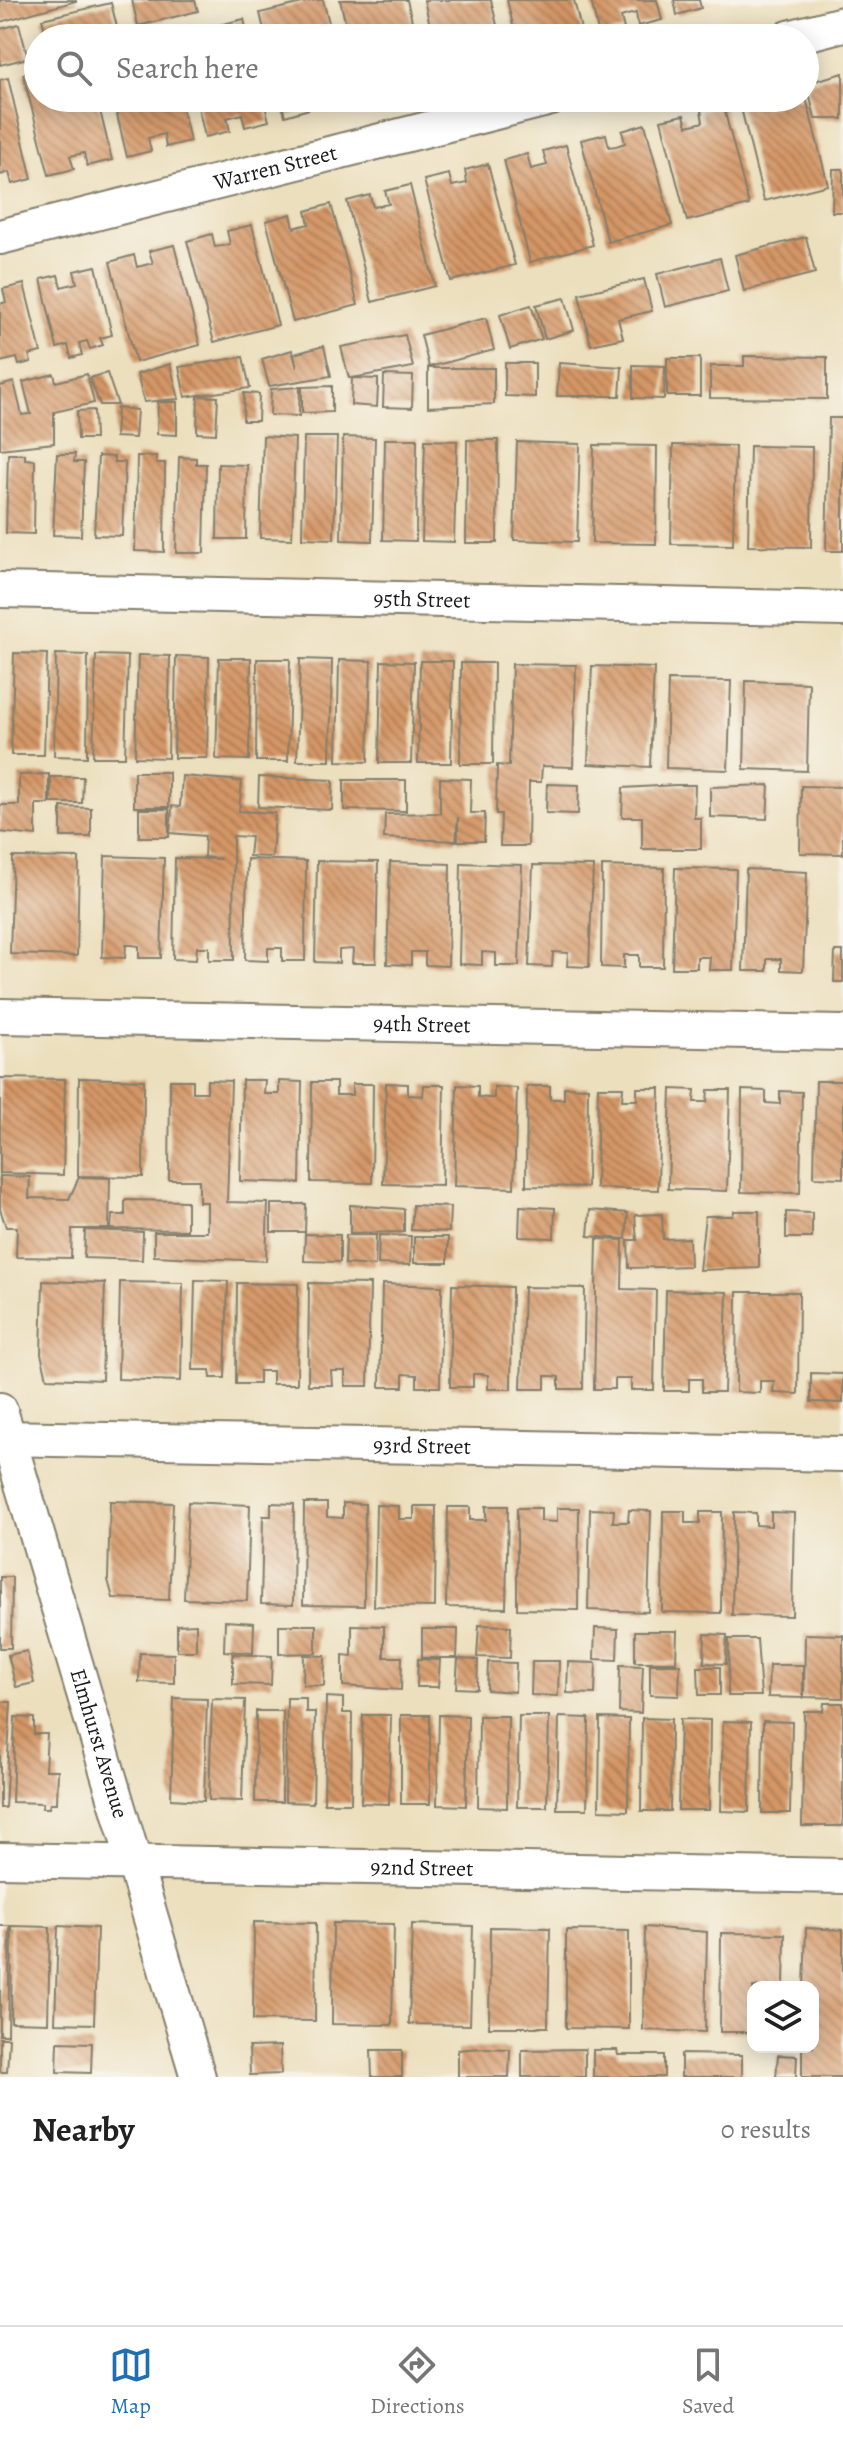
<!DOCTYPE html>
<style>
body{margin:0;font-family:Alegreya,serif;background:#f6f6f6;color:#222}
.controls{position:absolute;right:24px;bottom:24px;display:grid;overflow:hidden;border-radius:16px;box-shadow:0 4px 20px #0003}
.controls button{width:72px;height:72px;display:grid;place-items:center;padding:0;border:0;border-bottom:2px solid #e0e0e0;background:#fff;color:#222;font:40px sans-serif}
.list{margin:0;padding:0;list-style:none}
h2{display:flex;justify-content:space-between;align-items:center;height:104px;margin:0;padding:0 32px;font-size:34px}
h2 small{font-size:26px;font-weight:400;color:#767676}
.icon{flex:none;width:44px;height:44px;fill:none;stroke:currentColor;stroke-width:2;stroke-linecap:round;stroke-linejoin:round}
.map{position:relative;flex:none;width:843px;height:2077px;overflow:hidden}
.search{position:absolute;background:#fff;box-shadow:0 4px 20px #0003;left:24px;right:24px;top:24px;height:88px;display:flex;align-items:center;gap:20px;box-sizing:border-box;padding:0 28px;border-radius:44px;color:#767676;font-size:30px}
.sheet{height:248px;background:#fff}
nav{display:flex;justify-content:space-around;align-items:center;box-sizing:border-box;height:112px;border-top:2px solid #e0e0e0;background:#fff;font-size:22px;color:#767676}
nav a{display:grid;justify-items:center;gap:4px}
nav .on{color:#1f6fb2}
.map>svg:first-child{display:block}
.building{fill:url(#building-back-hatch)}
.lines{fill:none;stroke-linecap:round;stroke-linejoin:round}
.minor-casing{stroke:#847e6c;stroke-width:38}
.minor{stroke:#fff;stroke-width:34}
.labels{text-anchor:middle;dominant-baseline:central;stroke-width:7;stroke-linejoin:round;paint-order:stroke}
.street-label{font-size:22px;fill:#1c1c1c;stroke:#f7f3e8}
</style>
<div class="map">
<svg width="843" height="2077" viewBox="0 0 843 2077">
<defs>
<pattern id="building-back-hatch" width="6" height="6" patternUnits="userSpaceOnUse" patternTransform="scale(2)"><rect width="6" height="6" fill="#d49666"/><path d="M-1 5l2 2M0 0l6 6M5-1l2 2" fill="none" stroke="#ab7a53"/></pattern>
</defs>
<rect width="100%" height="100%" fill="#f7f3e8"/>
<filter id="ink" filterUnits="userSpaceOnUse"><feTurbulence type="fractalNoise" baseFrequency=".0125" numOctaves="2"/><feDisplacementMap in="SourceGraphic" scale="16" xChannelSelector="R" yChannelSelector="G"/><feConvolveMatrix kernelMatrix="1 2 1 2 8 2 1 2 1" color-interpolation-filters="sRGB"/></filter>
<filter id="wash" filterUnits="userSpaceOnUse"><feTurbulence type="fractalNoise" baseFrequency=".006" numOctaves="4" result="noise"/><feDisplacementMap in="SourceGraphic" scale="32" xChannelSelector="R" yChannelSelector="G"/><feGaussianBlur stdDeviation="1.8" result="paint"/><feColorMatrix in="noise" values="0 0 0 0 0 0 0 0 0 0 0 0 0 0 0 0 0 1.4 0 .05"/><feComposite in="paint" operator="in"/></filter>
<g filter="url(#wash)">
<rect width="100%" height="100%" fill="#ecdfbd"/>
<g id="blocks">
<g class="building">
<path d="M 0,0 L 76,0 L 76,1 L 0,22 Z"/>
<path d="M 132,0 L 195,0 L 198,11 L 138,26 Z"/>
<path d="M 315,0 L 323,0 L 333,38 L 266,38 L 260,13 Z"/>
<path d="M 340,0 L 407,0 L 416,38 L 349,38 Z"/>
<path d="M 424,0 L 491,0 L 500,38 L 433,38 Z"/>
<path d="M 507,0 L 574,0 L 583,38 L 558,38 L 556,33 L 542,38 L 516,38 Z"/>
<path d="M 591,0 L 657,0 L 662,20 L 638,26 L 636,13 L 627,15 L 621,17 L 624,29 L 599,36 Z"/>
<path d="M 674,0 L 699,0 L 701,8 L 677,15 Z"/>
<path d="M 111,3 L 118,31 L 91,38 L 47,38 L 42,19 Z"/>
<path d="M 244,19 L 248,38 L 182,38 L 181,34 Z"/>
<path d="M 19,24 L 28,58 L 0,65 L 0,29 Z"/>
<path d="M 38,71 L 38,98 L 97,98 L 112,160 L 87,166 L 84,153 L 70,156 L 74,169 L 49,175 L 23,74 Z"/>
<path d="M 843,73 L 843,119 L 815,119 L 807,83 Z"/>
<path d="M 8,78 L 32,179 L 12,184 L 9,172 L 0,175 L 0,80 Z"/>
<path d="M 113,98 L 180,98 L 190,141 L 166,147 L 164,134 L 148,138 L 151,151 L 127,157 Z"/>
<path d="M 196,98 L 263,98 L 269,121 L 245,127 L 242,114 L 227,118 L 230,131 L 205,137 Z"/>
<path d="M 280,98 L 306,98 L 309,109 L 285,116 Z"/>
<path d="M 764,98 L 766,107 L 781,103 L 780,98 L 806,98 L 828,185 L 764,201 L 739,100 Z"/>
<path d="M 723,105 L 749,205 L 687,221 L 661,120 L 684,115 L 687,126 L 696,124 L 703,122 L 701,110 Z"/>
<path d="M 645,124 L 672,225 L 608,242 L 581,140 L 606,134 L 609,147 L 616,146 L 625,143 L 622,131 Z"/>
<path d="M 566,145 L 593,245 L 530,262 L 504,160 L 527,154 L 531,169 L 547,165 L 543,151 Z"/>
<path d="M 488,164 L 515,265 L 451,281 L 424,180 L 449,174 L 452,186 L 467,183 L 465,170 Z"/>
<path d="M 833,169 L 843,169 L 843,212 L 832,212 Z"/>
<path d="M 410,185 L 435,286 L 372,302 L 347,201 L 370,195 L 373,207 L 389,204 L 385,191 Z"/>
<path d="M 331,204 L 358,305 L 293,322 L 266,221 L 291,214 L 294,228 L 301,226 L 309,224 L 306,211 Z"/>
<path d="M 252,225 L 278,325 L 214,342 L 187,241 L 212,234 L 215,247 L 223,246 L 230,244 L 227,231 Z"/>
<path d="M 806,237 L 815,273 L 744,291 L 735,255 Z"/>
<path d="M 174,245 L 200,345 L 136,362 L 110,262 L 134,255 L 137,267 L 153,263 L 149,251 Z"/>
<path d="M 720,258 L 728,291 L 665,307 L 657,274 Z"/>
<path d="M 96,266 L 112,335 L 100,338 L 103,345 L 90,349 L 87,341 L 79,343 L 82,355 L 71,358 L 68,345 L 57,348 L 41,279 L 58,275 L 61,287 L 77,283 L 74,271 Z"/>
<path d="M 644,279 L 652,311 L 618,319 L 623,338 L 591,345 L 579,294 Z"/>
<path d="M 24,284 L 41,352 L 29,355 L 31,362 L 19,365 L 17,358 L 0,362 L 0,304 L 6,302 L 3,289 Z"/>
<path d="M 565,298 L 574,330 L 545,339 L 536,305 Z"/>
<path d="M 531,305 L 542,339 L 510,349 L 500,315 Z"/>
<path d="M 486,318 L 494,350 L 429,367 L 421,335 Z"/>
<path d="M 405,335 L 413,367 L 352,378 L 378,379 L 378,387 L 377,407 L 351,405 L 352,378 L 349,378 L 341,347 Z"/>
<path d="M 324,346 L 331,376 L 269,386 L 262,359 L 292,350 L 297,368 L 294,354 Z"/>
<path d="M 744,356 L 827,357 L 827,399 L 710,398 L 710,366 L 744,366 Z"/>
<path d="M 243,357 L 250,388 L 185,397 L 179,367 Z"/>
<rect x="667" y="358" width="33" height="38"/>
<path d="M 505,363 L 535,363 L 535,397 L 505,396 Z"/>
<path d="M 559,363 L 622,367 L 620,396 L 557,396 Z"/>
<path d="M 170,364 L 179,399 L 144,402 L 137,374 Z"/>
<path d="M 633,365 L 665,366 L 664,399 L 633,398 Z"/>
<path d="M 428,368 L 494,368 L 494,404 L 428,407 Z"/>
<path d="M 107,373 L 118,405 L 100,405 L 90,378 Z"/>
<path d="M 54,374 L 56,382 L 87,374 L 94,403 L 54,412 L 54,443 L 0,449 L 0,386 L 14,382 L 22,415 L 31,414 L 23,382 Z"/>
<path d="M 384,375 L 413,376 L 412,408 L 383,407 Z"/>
<path d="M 332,386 L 332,412 L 302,413 L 302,387 Z"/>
<path d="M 300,387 L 299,416 L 270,415 L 271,389 Z"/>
<path d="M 244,393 L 259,394 L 258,421 L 243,421 Z"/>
<path d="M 198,396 L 218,397 L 216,434 L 197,433 Z"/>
<path d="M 158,402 L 177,402 L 177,435 L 157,434 Z"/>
<path d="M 117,408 L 137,410 L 135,438 L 115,437 Z"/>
<path d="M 94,410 L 95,439 L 78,439 L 77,411 Z"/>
<path d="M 829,418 L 843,418 L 843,551 L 826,551 Z"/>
<path d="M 263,436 L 295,438 L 292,539 L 260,538 Z"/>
<path d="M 304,437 L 337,437 L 334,539 L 302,538 Z"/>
<path d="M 343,437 L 375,438 L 372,541 L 341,540 Z"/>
<path d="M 385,439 L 417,439 L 416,541 L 383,540 Z"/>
<path d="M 425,440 L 457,441 L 454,542 L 422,541 Z"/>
<path d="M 467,440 L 498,440 L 497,543 L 466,543 Z"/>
<path d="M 517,442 L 580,444 L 577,542 L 514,540 Z"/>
<path d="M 594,445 L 657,446 L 656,544 L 592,543 Z"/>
<path d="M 673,445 L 735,446 L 733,545 L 671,544 Z"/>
<path d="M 750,446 L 812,447 L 811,547 L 748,546 Z"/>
<path d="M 8,454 L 25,454 L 25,459 L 35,460 L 34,534 L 6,533 Z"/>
<path d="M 57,454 L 75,454 L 74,462 L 84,462 L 81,536 L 53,535 Z"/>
<path d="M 98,456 L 114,457 L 114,462 L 125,462 L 122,536 L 94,535 Z"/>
<path d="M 137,456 L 156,456 L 156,463 L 165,463 L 164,552 L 135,551 Z"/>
<path d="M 179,457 L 196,458 L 196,464 L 206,464 L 204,553 L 176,553 Z"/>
<path d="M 218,464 L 247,465 L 246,539 L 217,539 Z"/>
<path d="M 14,653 L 47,654 L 44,755 L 11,755 Z"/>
<path d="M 56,654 L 88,655 L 87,757 L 54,756 Z"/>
<path d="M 96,655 L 128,656 L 125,757 L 93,757 Z"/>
<path d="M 138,655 L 170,656 L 168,758 L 135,757 Z"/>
<path d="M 176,656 L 209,657 L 207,758 L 174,758 Z"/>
<path d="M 219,658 L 251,658 L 249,760 L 216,759 Z"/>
<path d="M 257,659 L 290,659 L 288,761 L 256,761 Z"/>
<path d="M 300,659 L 332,660 L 330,761 L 297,761 Z"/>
<path d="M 339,660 L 371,661 L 368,762 L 337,761 Z"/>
<path d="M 381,661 L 414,662 L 411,763 L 379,763 Z"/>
<path d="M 420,661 L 453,661 L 451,763 L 418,763 Z"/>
<path d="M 461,663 L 494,663 L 493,764 L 460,764 Z"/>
<path d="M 512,664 L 576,665 L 573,767 L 542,766 L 541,782 L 529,782 L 528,846 L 500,846 L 501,814 L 496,814 L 497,765 L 509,766 Z"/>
<path d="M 592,666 L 654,668 L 650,767 L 588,764 Z"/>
<path d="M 668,680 L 731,681 L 728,770 L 666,768 Z"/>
<path d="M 746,681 L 809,683 L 807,771 L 744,769 Z"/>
<rect x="134" y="772" width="35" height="35"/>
<path d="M 49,774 L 49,804 L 36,804 L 36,836 L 0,832 L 0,805 L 19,805 L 19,775 Z"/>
<path d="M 182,776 L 242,781 L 239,811 L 275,813 L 272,857 L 249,856 L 251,837 L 233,836 L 234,960 L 209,960 L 209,947 L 197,947 L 196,960 L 173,959 L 175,858 L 221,859 L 204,857 L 205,836 L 170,833 L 172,806 L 180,807 Z"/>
<path d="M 51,777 L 83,777 L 82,803 L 51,803 Z"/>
<path d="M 259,777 L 333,780 L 332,810 L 258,807 Z"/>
<path d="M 440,778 L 471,779 L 470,813 L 485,813 L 484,841 L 458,841 L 458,817 L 456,841 L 384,838 L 385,814 L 440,813 Z"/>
<path d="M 344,780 L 406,780 L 406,811 L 344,810 Z"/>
<path d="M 547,784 L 579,785 L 578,814 L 546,813 Z"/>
<path d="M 676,785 L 695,785 L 694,818 L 701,818 L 701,849 L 642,849 L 642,817 L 622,817 L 623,788 Z"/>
<path d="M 769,785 L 767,819 L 710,817 L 710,787 Z"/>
<path d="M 801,786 L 843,787 L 843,854 L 800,853 Z"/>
<path d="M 61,807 L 91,808 L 91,837 L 61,837 Z"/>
<rect x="139" y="809" width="30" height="28"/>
<path d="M 105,856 L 164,858 L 161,958 L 139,958 L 139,946 L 132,945 L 126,945 L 125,958 L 102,957 Z"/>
<path d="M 13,857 L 79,858 L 77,956 L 10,954 Z"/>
<path d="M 247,859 L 306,861 L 305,961 L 282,961 L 282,948 L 268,948 L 268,961 L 245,960 Z"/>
<path d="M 317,861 L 378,862 L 376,963 L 352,963 L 353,949 L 339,950 L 339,963 L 315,962 Z"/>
<path d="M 390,862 L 450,864 L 448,966 L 425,965 L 425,952 L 411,952 L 411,965 L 387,964 Z"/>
<path d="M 461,863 L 522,865 L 519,966 L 496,966 L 496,953 L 482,952 L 482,965 L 459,964 Z"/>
<path d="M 533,865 L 593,866 L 589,967 L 567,966 L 568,953 L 553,952 L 552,967 L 529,966 Z"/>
<path d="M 602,866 L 664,868 L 663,967 L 639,967 L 639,955 L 624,955 L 624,968 L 601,967 Z"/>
<path d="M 675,868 L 736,869 L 733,970 L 709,970 L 710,957 L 697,957 L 697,968 L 672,968 Z"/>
<path d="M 746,869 L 807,872 L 803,971 L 781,970 L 781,959 L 767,959 L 767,971 L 743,971 Z"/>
<path d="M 835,951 L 843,951 L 843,982 L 834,982 Z"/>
<path d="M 0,1078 L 65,1079 L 63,1175 L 0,1173 Z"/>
<path d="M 79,1078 L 144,1080 L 143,1177 L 78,1176 Z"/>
<path d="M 170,1080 L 193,1080 L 193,1092 L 207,1092 L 207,1080 L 231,1081 L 227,1202 L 268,1203 L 266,1261 L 154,1256 L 154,1232 L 207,1232 L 207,1202 L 199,1202 L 199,1180 L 169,1180 Z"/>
<path d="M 242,1080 L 265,1080 L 264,1094 L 279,1094 L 279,1081 L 302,1082 L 300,1183 L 240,1181 Z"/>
<path d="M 816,1081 L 843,1081 L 843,1178 L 814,1177 Z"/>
<path d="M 312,1082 L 336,1082 L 336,1095 L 352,1095 L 352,1084 L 373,1084 L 372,1183 L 311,1182 Z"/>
<path d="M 386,1083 L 408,1084 L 408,1095 L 423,1096 L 424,1085 L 444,1085 L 442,1185 L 383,1184 Z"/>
<path d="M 457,1085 L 478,1086 L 478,1097 L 488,1098 L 494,1098 L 494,1087 L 517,1088 L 514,1188 L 454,1186 Z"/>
<path d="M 527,1086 L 550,1086 L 550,1099 L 564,1099 L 564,1087 L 588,1088 L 587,1187 L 526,1186 Z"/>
<path d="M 598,1087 L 623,1087 L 622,1100 L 637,1100 L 637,1088 L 660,1088 L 658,1190 L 596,1188 Z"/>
<path d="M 671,1089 L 695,1090 L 694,1102 L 707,1102 L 708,1090 L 730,1090 L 727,1191 L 668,1189 Z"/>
<path d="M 742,1090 L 766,1091 L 766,1103 L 780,1104 L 780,1091 L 802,1092 L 800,1193 L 741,1192 Z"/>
<path d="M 0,1176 L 30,1177 L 29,1198 L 69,1199 L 79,1177 L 110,1178 L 109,1229 L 72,1229 L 71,1258 L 16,1257 L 17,1227 L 6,1227 L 0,1209 Z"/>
<path d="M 125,1200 L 187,1201 L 187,1230 L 111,1229 L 112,1215 L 125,1215 Z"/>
<path d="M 271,1204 L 306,1204 L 305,1232 L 271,1232 Z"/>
<path d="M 350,1205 L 404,1209 L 404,1232 L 350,1233 Z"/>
<path d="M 413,1205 L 450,1207 L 449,1232 L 411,1230 Z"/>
<path d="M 520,1206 L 555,1208 L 554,1238 L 519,1237 Z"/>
<path d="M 590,1210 L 628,1213 L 626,1239 L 588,1236 Z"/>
<path d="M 734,1211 L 759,1211 L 759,1268 L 699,1270 L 705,1216 L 733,1216 Z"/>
<path d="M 786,1212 L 812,1213 L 812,1238 L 786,1238 Z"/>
<path d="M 662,1214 L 663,1239 L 689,1238 L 690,1266 L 629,1268 L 628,1240 L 637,1240 L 635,1215 Z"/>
<path d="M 85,1230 L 143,1232 L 142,1260 L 84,1258 Z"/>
<path d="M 305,1234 L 340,1235 L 340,1262 L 304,1261 Z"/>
<path d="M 346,1235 L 376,1235 L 375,1266 L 345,1264 Z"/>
<path d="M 379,1235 L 411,1236 L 410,1265 L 378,1264 Z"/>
<rect x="414" y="1237" width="34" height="26"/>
<path d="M 597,1239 L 623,1240 L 622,1289 L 656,1290 L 654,1390 L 631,1390 L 631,1379 L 615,1379 L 615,1389 L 594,1389 Z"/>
<path d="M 195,1280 L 228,1281 L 225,1378 L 211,1378 L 210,1370 L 193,1370 Z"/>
<path d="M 43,1281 L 105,1283 L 102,1380 L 47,1378 L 41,1354 Z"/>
<path d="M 120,1282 L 183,1283 L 181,1381 L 118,1379 Z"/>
<path d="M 237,1283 L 298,1284 L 297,1384 L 272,1384 L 272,1371 L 259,1371 L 259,1384 L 236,1384 Z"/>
<path d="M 309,1283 L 370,1284 L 368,1386 L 345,1386 L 345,1371 L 331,1371 L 332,1385 L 308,1385 Z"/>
<path d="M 382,1284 L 442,1286 L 440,1387 L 417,1387 L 417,1375 L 403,1374 L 403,1387 L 380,1387 Z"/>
<path d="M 452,1285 L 512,1287 L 511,1389 L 488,1389 L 488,1375 L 482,1374 L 473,1374 L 473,1387 L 450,1387 Z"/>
<path d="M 524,1287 L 585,1288 L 583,1389 L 559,1389 L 559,1377 L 553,1376 L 545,1376 L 545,1389 L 521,1389 Z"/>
<path d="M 666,1290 L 727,1292 L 724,1392 L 702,1392 L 702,1379 L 689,1379 L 689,1391 L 664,1391 Z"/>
<path d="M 737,1292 L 799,1292 L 798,1394 L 773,1393 L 774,1381 L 760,1381 L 760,1393 L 736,1392 Z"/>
<path d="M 811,1373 L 843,1374 L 843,1403 L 811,1402 Z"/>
<path d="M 110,1501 L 173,1503 L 169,1600 L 113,1598 L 108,1580 Z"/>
<path d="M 188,1502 L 250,1505 L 247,1601 L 184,1599 Z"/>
<path d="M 271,1503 L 294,1504 L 293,1605 L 261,1604 L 263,1516 L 271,1516 Z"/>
<path d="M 304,1503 L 327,1503 L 327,1517 L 343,1518 L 343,1503 L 365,1504 L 364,1606 L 303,1605 Z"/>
<path d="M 376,1505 L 399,1506 L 399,1519 L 414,1519 L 414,1506 L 436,1506 L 435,1607 L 374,1606 Z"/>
<path d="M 486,1506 L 508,1506 L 506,1608 L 446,1607 L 448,1507 L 470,1507 L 470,1520 L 486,1520 Z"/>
<path d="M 517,1508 L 541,1508 L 541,1521 L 557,1522 L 557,1508 L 579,1508 L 578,1610 L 517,1609 Z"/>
<path d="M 590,1509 L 614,1510 L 613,1522 L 628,1522 L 629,1510 L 651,1511 L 648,1612 L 588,1610 Z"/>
<path d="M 663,1511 L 685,1511 L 685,1523 L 700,1523 L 700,1512 L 722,1512 L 721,1613 L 662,1612 Z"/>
<path d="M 734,1512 L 756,1513 L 756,1525 L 771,1526 L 771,1512 L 794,1513 L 792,1616 L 732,1615 Z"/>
<path d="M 0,1577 L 12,1577 L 11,1648 L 0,1648 Z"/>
<path d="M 225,1621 L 254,1623 L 253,1653 L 224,1651 Z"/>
<path d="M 196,1624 L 196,1651 L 177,1651 L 177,1625 Z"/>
<path d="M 279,1625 L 316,1625 L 316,1653 L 279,1654 Z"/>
<path d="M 352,1625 L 384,1626 L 384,1657 L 402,1657 L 401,1690 L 343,1686 L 343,1655 L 352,1656 Z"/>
<path d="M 479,1625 L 511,1626 L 510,1658 L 477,1657 Z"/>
<path d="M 595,1628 L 618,1629 L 617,1660 L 594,1659 Z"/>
<path d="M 422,1629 L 458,1629 L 457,1658 L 422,1658 Z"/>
<path d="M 635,1631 L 677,1631 L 676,1662 L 635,1662 Z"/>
<path d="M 705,1634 L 727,1635 L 726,1664 L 704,1663 Z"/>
<path d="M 805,1634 L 843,1635 L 843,1698 L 804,1697 Z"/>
<path d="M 729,1639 L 757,1639 L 761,1696 L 728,1696 Z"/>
<path d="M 27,1651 L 34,1683 L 16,1687 L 8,1655 Z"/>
<path d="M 140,1653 L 174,1654 L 174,1683 L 139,1682 Z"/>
<path d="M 233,1654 L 272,1656 L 271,1685 L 233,1684 Z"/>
<path d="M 304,1655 L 325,1656 L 324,1686 L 303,1685 Z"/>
<path d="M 418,1659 L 440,1660 L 438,1687 L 417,1687 Z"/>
<path d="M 458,1659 L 478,1660 L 477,1689 L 456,1688 Z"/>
<path d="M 532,1661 L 559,1661 L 558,1696 L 531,1695 Z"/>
<path d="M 488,1662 L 516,1663 L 515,1692 L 487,1690 Z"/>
<path d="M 568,1662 L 596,1663 L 595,1694 L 567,1693 Z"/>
<path d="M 650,1664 L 680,1664 L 679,1696 L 650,1695 Z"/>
<path d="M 620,1665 L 643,1666 L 641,1713 L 619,1712 Z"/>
<path d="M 769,1665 L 803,1665 L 803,1698 L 768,1697 Z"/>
<path d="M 698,1667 L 720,1667 L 720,1695 L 699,1695 Z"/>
<path d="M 326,1697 L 343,1698 L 343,1713 L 352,1713 L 351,1803 L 324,1803 Z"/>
<path d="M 174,1698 L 207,1699 L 204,1801 L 171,1799 Z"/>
<path d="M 287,1698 L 306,1698 L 306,1712 L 315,1712 L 313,1803 L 285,1802 Z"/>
<path d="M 212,1699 L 245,1700 L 242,1801 L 209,1800 Z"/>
<path d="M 0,1702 L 11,1702 L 5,1808 L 0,1808 Z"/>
<path d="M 824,1703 L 843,1703 L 843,1826 L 802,1826 L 804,1711 L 823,1711 Z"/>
<path d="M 256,1711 L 283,1711 L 282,1802 L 255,1802 Z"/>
<path d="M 363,1715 L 391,1715 L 389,1804 L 361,1803 Z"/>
<rect x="401" y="1715" width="29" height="89"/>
<path d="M 439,1715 L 468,1716 L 466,1806 L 437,1805 Z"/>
<path d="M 479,1716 L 508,1716 L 507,1808 L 478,1807 Z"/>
<path d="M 519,1716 L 549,1716 L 547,1807 L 517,1807 Z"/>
<path d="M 15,1717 L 34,1718 L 34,1734 L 47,1734 L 45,1770 L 58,1770 L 57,1803 L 50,1803 L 49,1808 L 42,1808 L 43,1803 L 12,1802 Z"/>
<path d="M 559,1717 L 589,1718 L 587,1809 L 557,1809 Z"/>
<path d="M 600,1718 L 629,1719 L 628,1811 L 599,1810 Z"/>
<path d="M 642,1718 L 671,1719 L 670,1811 L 641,1811 Z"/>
<path d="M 680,1719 L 710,1720 L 709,1810 L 678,1810 Z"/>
<path d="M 723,1721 L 751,1722 L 749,1812 L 721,1811 Z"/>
<path d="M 763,1721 L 792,1722 L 790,1813 L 762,1813 Z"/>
<path d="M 254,1922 L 316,1923 L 315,2021 L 253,2020 Z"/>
<path d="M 333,1923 L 394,1924 L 392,2025 L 332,2024 Z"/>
<path d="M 412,1924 L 473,1926 L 470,2025 L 409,2024 Z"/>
<path d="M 0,1926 L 10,1926 L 8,2035 L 0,2035 Z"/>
<path d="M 12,1926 L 50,1927 L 48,2023 L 11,2022 Z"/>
<path d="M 58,1926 L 97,1928 L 94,2024 L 55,2023 Z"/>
<path d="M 490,1927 L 550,1928 L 548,2027 L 489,2027 Z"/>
<path d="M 645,1927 L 707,1932 L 705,2032 L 643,2030 Z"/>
<path d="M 806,1928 L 843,1930 L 843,2077 L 802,2077 L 802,2047 L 813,2047 L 813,1987 L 804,1987 Z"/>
<path d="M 566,1930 L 629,1931 L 629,2029 L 566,2028 Z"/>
<path d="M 721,1933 L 785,1934 L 784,1987 L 753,1987 L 753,2032 L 720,2032 Z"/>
<path d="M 0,2038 L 9,2038 L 7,2072 L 0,2072 Z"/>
<path d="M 58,2042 L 92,2043 L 91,2073 L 57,2072 Z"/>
<path d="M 280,2046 L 281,2074 L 250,2075 L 249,2047 Z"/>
<path d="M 480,2048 L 510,2049 L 509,2077 L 458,2077 L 458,2050 Z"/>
<path d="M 585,2049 L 585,2077 L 522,2077 L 522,2050 Z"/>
<path d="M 371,2050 L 402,2050 L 402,2077 L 372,2077 Z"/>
<path d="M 593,2050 L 617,2050 L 618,2055 L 664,2055 L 664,2077 L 593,2077 Z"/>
<path d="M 681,2054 L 742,2055 L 742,2077 L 681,2077 Z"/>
<path d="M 778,2055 L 797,2056 L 796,2077 L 776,2077 Z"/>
</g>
</g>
</g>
<g filter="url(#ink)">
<use href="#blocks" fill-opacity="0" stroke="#847e6c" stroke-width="2"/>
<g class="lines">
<defs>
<g id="minor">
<path d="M 789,38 L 843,24"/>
<path id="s1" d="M 0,237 L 551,98"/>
<path id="s2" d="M 0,590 L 843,609"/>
<path id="s3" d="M 0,1016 L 843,1033"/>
<path id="s4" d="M 0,1410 L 198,2077"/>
<path id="s5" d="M 0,1438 L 843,1454"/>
<path id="s6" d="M 0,1860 L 843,1876"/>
</g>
</defs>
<use href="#minor" class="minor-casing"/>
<use href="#minor" class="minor"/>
</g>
</g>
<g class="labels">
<g class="street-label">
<text stroke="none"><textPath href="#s1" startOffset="284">Warren Street</textPath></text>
<text stroke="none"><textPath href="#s2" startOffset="422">95th Street</textPath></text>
<text stroke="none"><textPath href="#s3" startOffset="422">94th Street</textPath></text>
<text stroke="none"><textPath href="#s5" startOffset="422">93rd Street</textPath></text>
<text stroke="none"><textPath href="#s4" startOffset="348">Elmhurst Avenue</textPath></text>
<text stroke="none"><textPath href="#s6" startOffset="422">92nd Street</textPath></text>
</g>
</g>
</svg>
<div class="controls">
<button><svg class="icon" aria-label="layers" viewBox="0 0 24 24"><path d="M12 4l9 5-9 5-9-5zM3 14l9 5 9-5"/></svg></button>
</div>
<div class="search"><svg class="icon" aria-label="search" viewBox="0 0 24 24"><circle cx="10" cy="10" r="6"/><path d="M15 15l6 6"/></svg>Search here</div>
</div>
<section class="sheet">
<h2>Nearby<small>0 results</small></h2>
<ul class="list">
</ul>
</section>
<nav>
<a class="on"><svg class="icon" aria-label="map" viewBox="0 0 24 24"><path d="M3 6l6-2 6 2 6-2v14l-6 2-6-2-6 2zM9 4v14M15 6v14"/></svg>Map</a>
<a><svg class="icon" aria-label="directions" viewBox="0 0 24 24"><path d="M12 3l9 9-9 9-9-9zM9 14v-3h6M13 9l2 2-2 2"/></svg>Directions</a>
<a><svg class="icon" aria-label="saved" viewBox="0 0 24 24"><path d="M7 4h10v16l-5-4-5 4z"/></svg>Saved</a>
</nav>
